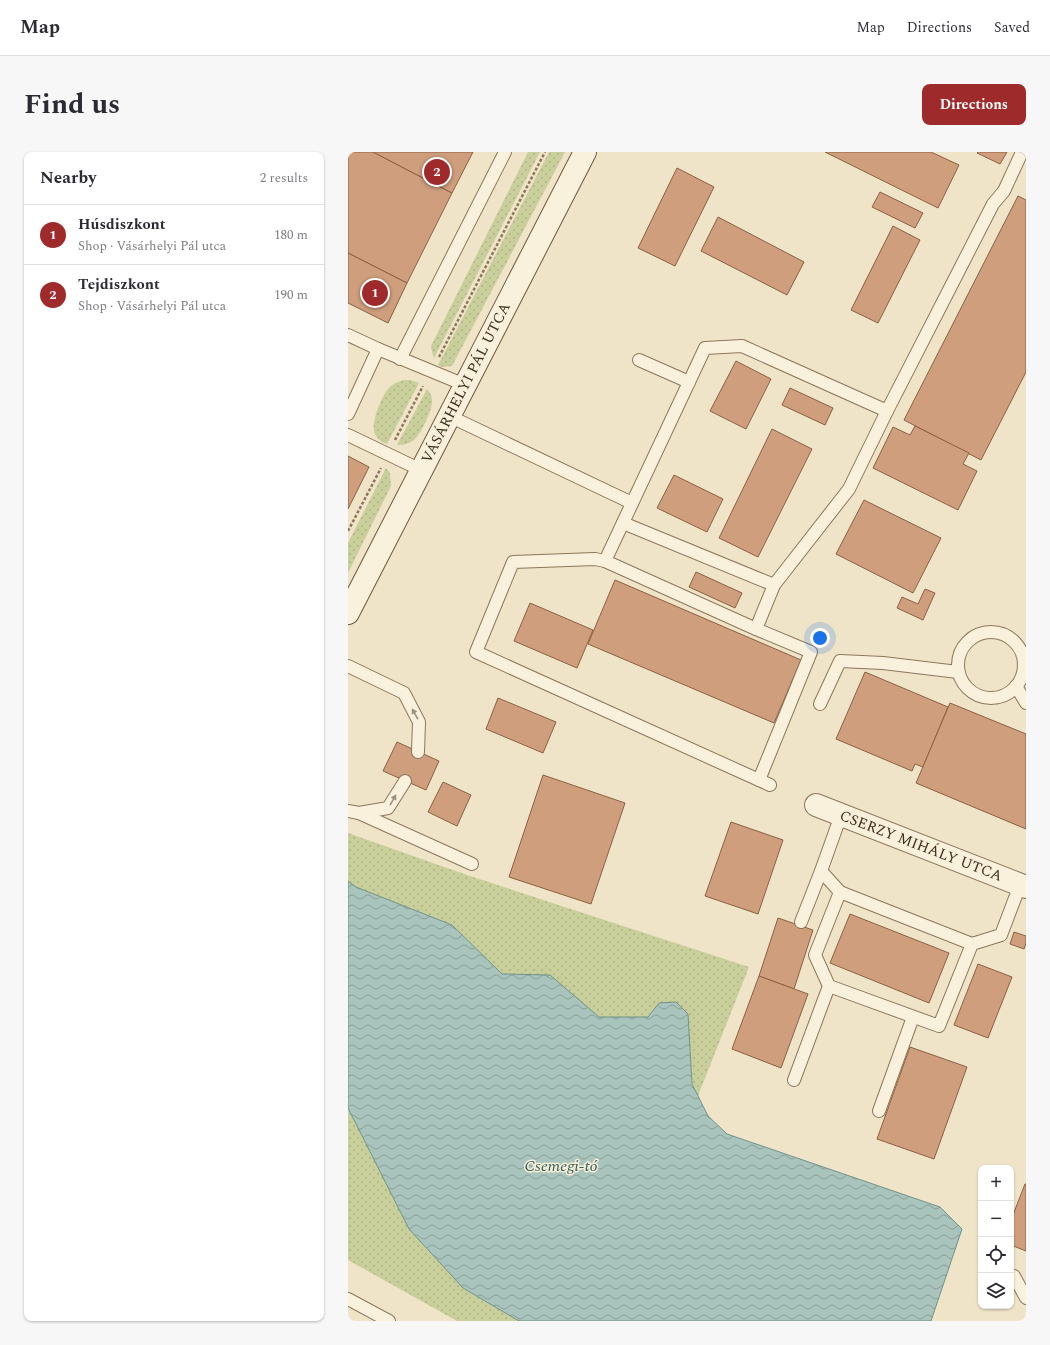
<!DOCTYPE html>
<meta charset="utf-8">
<style>
body{margin:0;font-family:Spectral,serif;background:#f7f7f7;color:#2b2b33}
.controls{position:absolute;right:12px;bottom:12px;display:grid;overflow:hidden;border-radius:8px;box-shadow:0 1px 3px #0004}
.controls button{width:36px;height:36px;display:grid;place-items:center;padding:0;border:0;border-bottom:1px solid #e1e1e2;background:#fff;color:#2b2b33;font:20px sans-serif}
.you{position:absolute;left:472px;top:486px;width:14px;height:14px;margin:-10px;border:3px solid #fff;border-radius:50%;background:#1a73e8;box-shadow:0 0 0 6px #1a73e833}
.badge{display:grid;place-items:center;width:26px;height:26px;border-radius:50%;background:#9e2a2b;color:#fff;font-size:13px;font-weight:700}
.pin{position:absolute;translate:-50% -50%;border:2px solid #fff;box-shadow:0 1px 4px #0006}
.list{margin:0;padding:0;list-style:none}
h2{display:flex;justify-content:space-between;align-items:center;height:52px;margin:0;padding:0 16px;font-size:17px}
h2 small{font-size:13px;font-weight:400;color:#7c7c81}
.list li{display:grid;grid-template-columns:26px 1fr auto;gap:12px;align-items:center;box-sizing:border-box;height:60px;padding:0 16px;border-top:1px solid #e1e1e2}
.list b{display:block;font-size:15px;white-space:nowrap}
.list p{margin:0;font-size:13px;white-space:nowrap;color:#7c7c81}
.list em{font-size:13px;font-style:normal;color:#7c7c81}
.icon{flex:none;width:22px;height:22px;fill:none;stroke:currentColor;stroke-width:2;stroke-linecap:round;stroke-linejoin:round}
.map{position:relative;flex:none;width:678px;height:1169px;overflow:hidden;border-radius:8px}
header{display:flex;align-items:center;gap:24px;box-sizing:border-box;height:56px;padding:0 20px;background:#fff;border-bottom:1px solid #e1e1e2}
header strong{font-size:19px}
nav{display:flex;gap:22px;margin-inline-start:auto;font-size:14px}
.intro{display:flex;align-items:center;justify-content:space-between;box-sizing:border-box;height:96px;padding:0 24px}
h1{margin:0;font-size:28px}
.button{padding:10px 18px;border-radius:8px;background:#9e2a2b;color:#fff;font-size:14px;font-weight:700}
main{display:flex;gap:24px;padding:0 24px}
aside{flex:1;background:#fff;border-radius:8px;box-shadow:0 1px 3px #0004}
.map>svg:first-child{display:block}
.grass{fill:url(#grass-dots)}
.water{fill:url(#water-waves);stroke:#6f938a}
.building{fill:#cf9f7d;stroke:#8d5f41}
.lines{fill:none;stroke-linecap:round;stroke-linejoin:round}
.lane-casing{stroke:#8d765c;stroke-width:14}
.street-casing{stroke:#8d765c;stroke-width:24}
.secondary-casing{stroke:#6f573f;stroke-width:24}
.path{stroke:#8d765c;stroke-width:2.5;stroke-dasharray:3 2;stroke-linecap:butt}
.lane{stroke:#faf1dc;stroke-width:12}
.street{stroke:#faf1dc;stroke-width:22}
.secondary{stroke:#faf1dc;stroke-width:22}
.oneway{fill:#9c907e}
.labels{text-anchor:middle;dominant-baseline:central;stroke-width:3;stroke-linejoin:round;paint-order:stroke}
.street-label{font-size:15px;fill:#3d2e20;stroke:#f7eed8}
.water-label{font-size:16px;font-style:italic;fill:#2f5d5a;stroke:#f7eed8}
</style>
<header>
<strong>Map</strong>
<nav><a>Map</a><a>Directions</a><a>Saved</a></nav>
</header>
<div class="intro"><h1>Find us</h1><a class="button">Directions</a></div>
<main>
<aside>
<h2>Nearby<small>2 results</small></h2>
<ul class="list">
<li><span class="badge">1</span><div><b>Húsdiszkont</b><p>Shop · Vásárhelyi Pál utca</p></div><em>180 m</em></li>
<li><span class="badge">2</span><div><b>Tejdiszkont</b><p>Shop · Vásárhelyi Pál utca</p></div><em>190 m</em></li>
</ul>
</aside>
<div class="map">
<svg width="678" height="1169" viewBox="0 0 678 1169">
<defs>
<pattern id="grass-dots" width="8" height="8" patternUnits="userSpaceOnUse"><rect width="8" height="8" fill="#c9cf9b"/><path d="M2 2h.1M6 6h.1" fill="none" stroke="#aeb285" stroke-width="1.8" stroke-linecap="round"/></pattern>
<pattern id="water-waves" width="16" height="10" patternUnits="userSpaceOnUse"><rect width="16" height="10" fill="#a9c4bc"/><path d="M0 5q4-4 8 0t8 0" fill="none" stroke="#8ba098"/></pattern>
</defs>
<rect width="100%" height="100%" fill="#f0e4c8"/>
<g class="grass">
<path d="M 180,0 L 192,0 L 86,206 L 84,200 L 83,194 Z"/>
<path d="M 201,0 L 217,0 L 104,214 L 94,215 L 90,213 Z"/>
<path d="M 56,228 L 62,228 L 71,231 L 39,292 C 33,290 27,285 26,279 C 24,268 34,242 42,235 C 46,231 50,230 56,228 Z"/>
<path d="M 79,237 C 81,240 84,243 84,248 C 85,257 73,282 66,288 C 61,292 55,293 49,293 Z"/>
<path d="M 38,316 L 42,321 L 43,334 L 0,421 L 0,391 Z"/>
<path d="M 0,681 L 119,723 L 401,815 L 350,944 L 344,932 L 340,863 L 311,851 L 300,865 L 251,865 L 202,823 L 154,822 L 104,773 L 8,735 L 0,729 Z"/>
<path d="M 0,956 L 61,1077 L 115,1136 L 171,1169 L 109,1169 L 0,1108 Z"/>
</g>
<path class="water" d="M 0,729 L 8,735 L 104,773 L 154,822 L 202,823 L 251,865 L 300,865 L 311,851 L 328,850 L 340,862 L 344,932 L 360,964 L 379,982 L 592,1055 L 614,1077 L 583,1169 L 171,1169 L 115,1136 L 61,1077 L 0,956 Z"/>
<g class="building">
<path d="M 0,0 L 25,0 L 104,41 L 59,131 L 0,101 Z"/>
<path d="M 25,0 L 125,0 L 104,41 Z"/>
<path d="M 477,0 L 583,0 L 611,13 L 590,56 Z"/>
<path d="M 630,0 L 659,0 L 652,12 L 629,1 Z"/>
<path d="M 329,16 L 366,35 L 327,114 L 290,96 Z"/>
<path d="M 532,40 L 575,61 L 567,76 L 524,55 Z"/>
<path d="M 670,44 L 678,48 L 678,220 L 633,308 L 556,268 Z"/>
<path d="M 370,65 L 456,110 L 439,143 L 353,99 Z"/>
<path d="M 545,74 L 572,88 L 530,171 L 503,158 Z"/>
<path d="M 0,101 L 59,131 L 40,171 L 0,151 Z"/>
<path d="M 388,209 L 423,227 L 398,277 L 362,259 Z"/>
<path d="M 442,236 L 485,256 L 477,273 L 434,253 Z"/>
<path d="M 567,274 L 621,301 L 615,312 L 629,319 L 610,358 L 525,316 L 545,275 L 562,283 Z"/>
<path d="M 424,277 L 464,297 L 410,405 L 371,386 Z"/>
<path d="M 0,304 L 21,315 L 0,357 Z"/>
<path d="M 326,323 L 375,347 L 359,380 L 309,356 Z"/>
<path d="M 516,348 L 593,386 L 565,441 L 488,402 Z"/>
<path d="M 348,420 L 394,441 L 387,456 L 341,435 Z"/>
<path d="M 267,428 L 453,508 L 426,571 L 240,492 Z"/>
<path d="M 577,437 L 587,441 L 575,468 L 549,456 L 554,445 L 570,452 Z"/>
<path d="M 182,451 L 245,478 L 229,516 L 166,489 Z"/>
<path d="M 517,520 L 600,555 L 575,615 L 567,612 L 564,619 L 488,587 Z"/>
<path d="M 150,546 L 208,570 L 195,601 L 138,577 Z"/>
<path d="M 602,551 L 678,582 L 678,677 L 568,631 Z"/>
<path d="M 49,590 L 91,609 L 78,638 L 35,619 Z"/>
<path d="M 195,623 L 277,651 L 243,752 L 161,725 Z"/>
<path d="M 95,630 L 123,643 L 109,674 L 80,660 Z"/>
<path d="M 383,670 L 435,688 L 410,762 L 357,744 Z"/>
<path d="M 502,762 L 601,801 L 581,851 L 482,811 Z"/>
<path d="M 430,766 L 465,778 L 446,837 L 411,824 Z"/>
<path d="M 666,780 L 678,784 L 678,791 L 676,797 L 662,792 Z"/>
<path d="M 630,812 L 664,825 L 640,886 L 606,873 Z"/>
<path d="M 411,824 L 460,842 L 433,916 L 384,897 Z"/>
<path d="M 562,895 L 619,915 L 586,1007 L 529,987 Z"/>
<path d="M 677,1032 L 678,1032 L 678,1099 L 663,1093 L 663,1068 Z"/>
</g>
<g class="lines">
<defs>
<g id="lane">
<path d="M 0,183 L 30,197 L 117,233"/>
<path d="M 52,207 L 157,0"/>
<path d="M 291,208 L 341,230"/>
<path d="M 0,262 L 30,197"/>
<path d="M 101,264 L 284,351"/>
<path d="M 0,283 L 73,318"/>
<path d="M 275,371 L 426,433"/>
<path d="M 257,409 L 357,196 L 394,194 L 539,259"/>
<path d="M 408,477 L 463,500 L 411,628"/>
<circle cx="643" cy="513" r="33"/>
<path d="M 0,514 L 56,541 L 71,570 L 70,600"/>
<path d="M 668,534 L 678,551"/>
<path d="M 472,552 L 492,509 L 535,511 L 610,520"/>
<path d="M 422,633 L 128,500 L 165,410 L 247,407 L 257,409 L 408,477 L 426,433 L 501,337 L 539,259 L 602,136 L 645,52 L 656,39 L 674,0"/>
<path d="M 0,659 L 11,661 L 40,656 L 57,629"/>
<path d="M 11,661 L 124,712"/>
<path d="M 493,663 L 473,719 L 492,740 L 467,803 L 481,834 L 591,874 L 624,792 L 653,783 L 672,733"/>
<path d="M 492,740 L 624,792"/>
<path d="M 453,770 L 473,719"/>
<path d="M 446,928 L 481,834"/>
<path d="M 531,959 L 565,865"/>
<path d="M 666,1124 L 678,1146"/>
<path d="M 0,1147 L 41,1169"/>
</g>
<path id="street" d="M 468,653 L 678,735"/>
<path id="secondary" d="M 0,461 L 237,0"/>
</defs>
<use href="#lane" class="lane-casing"/>
<use href="#street" class="street-casing"/>
<use href="#secondary" class="secondary-casing"/>
<g class="path">
<path d="M 91,205 L 197,0"/>
<path d="M 47,288 L 75,234"/>
<path d="M 0,379 L 33,316"/>
</g>
<use href="#lane" class="lane"/>
<use href="#street" class="street"/>
<use href="#secondary" class="secondary"/>
</g>
<defs><path id="oneway-solid" d="M-6-.8H1V-3.2L6.5 0L1 3.2V.8H-6Z"/></defs>
<g class="oneway">
<use href="#oneway-solid" transform="translate(67 562) rotate(-119)"/>
<use href="#oneway-solid" transform="translate(45 648) rotate(-60)"/>
</g>
<g class="labels">
<g class="street-label">
<text transform="translate(118 231) rotate(-63)">VÁSÁRHELYI PÁL UTCA</text>
<text transform="translate(573 694) rotate(21)">CSERZY MIHÁLY UTCA</text>
</g>
<g class="water-label">
<text x="213" y="1014">Csemegi-tó</text>
</g>
</g>
</svg>
<div class="controls">
<button>+</button>
<button>−</button>
<button><svg class="icon" aria-label="locate" viewBox="0 0 24 24"><circle cx="12" cy="12" r="6"/><path d="M12 2v4M12 18v4M2 12h4M18 12h4"/></svg></button>
<button><svg class="icon" aria-label="layers" viewBox="0 0 24 24"><path d="M12 4l9 5-9 5-9-5zM3 14l9 5 9-5"/></svg></button>
</div>
<div class="you"></div>
<div class="pin badge" style="left:27px;top:141px">1</div>
<div class="pin badge" style="left:89px;top:20px">2</div>
</div>
</main>
